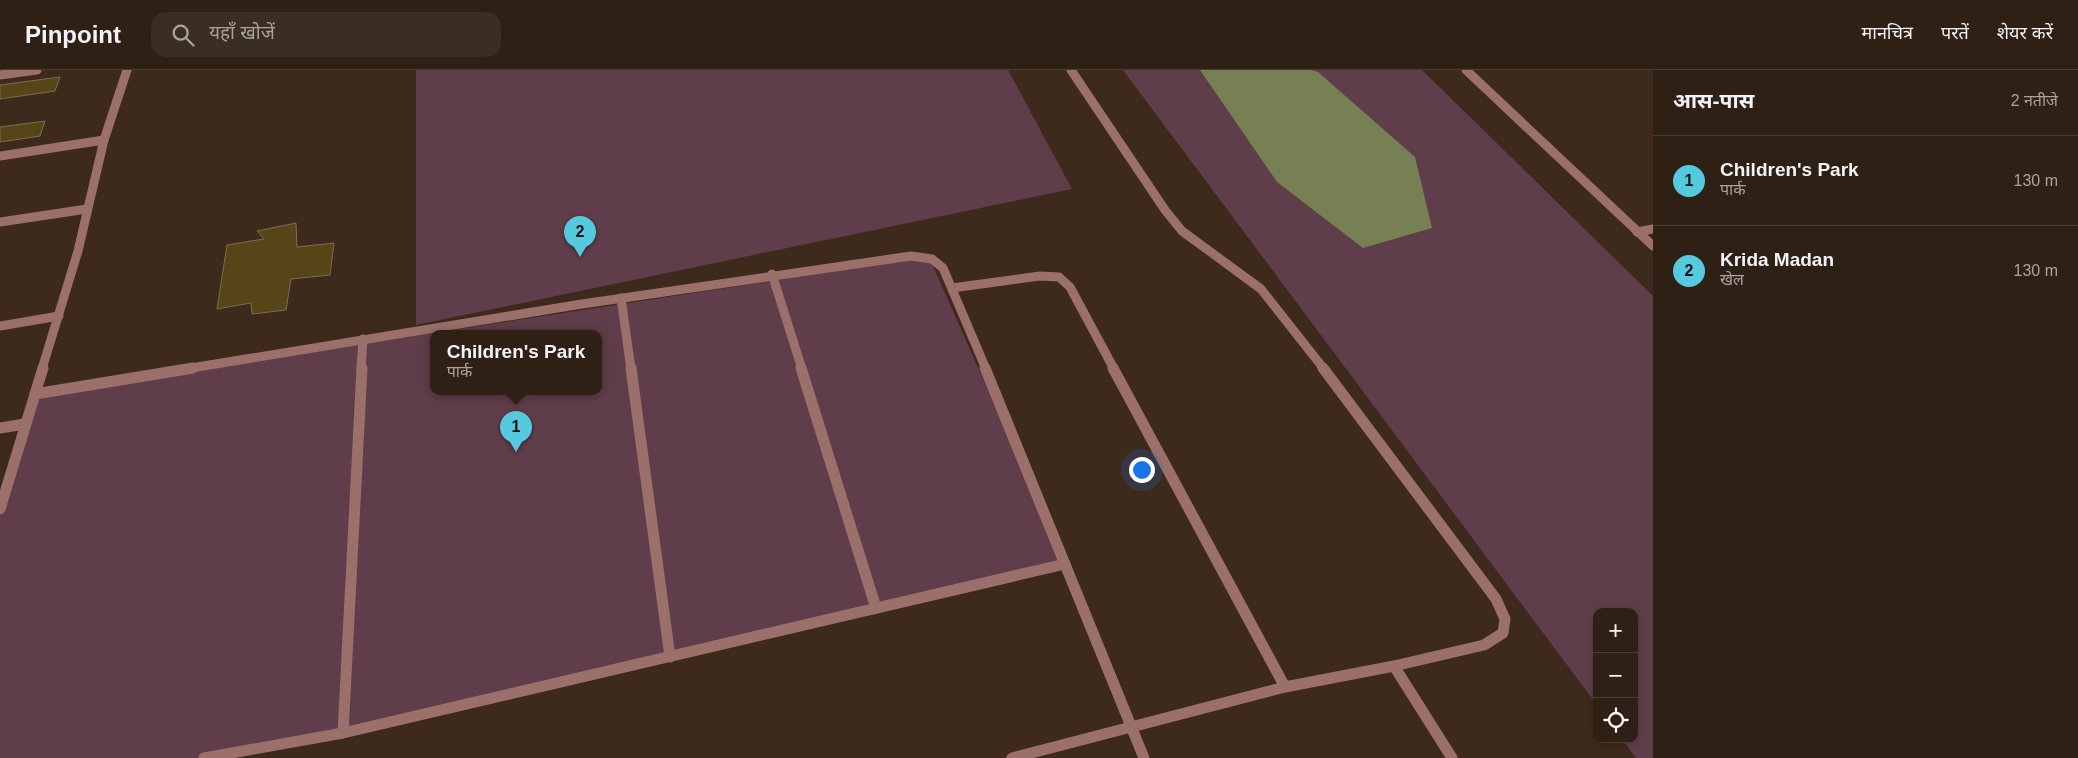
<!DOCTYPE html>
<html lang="hi">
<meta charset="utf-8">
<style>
body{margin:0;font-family:Helvetica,"Noto Sans Devanagari",sans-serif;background:#3a2d22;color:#f1f3f6}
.controls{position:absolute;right:15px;bottom:15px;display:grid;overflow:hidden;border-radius:10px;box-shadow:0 2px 8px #0003}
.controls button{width:45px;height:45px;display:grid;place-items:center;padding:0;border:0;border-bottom:1px solid #493e34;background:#2e2015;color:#f1f3f6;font:25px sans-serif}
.you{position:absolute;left:1141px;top:399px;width:18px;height:18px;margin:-12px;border:4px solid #fff;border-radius:50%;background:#1a73e8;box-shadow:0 0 0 8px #1a73e833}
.badge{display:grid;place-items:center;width:32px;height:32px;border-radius:50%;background:#55cadf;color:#111;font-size:16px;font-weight:700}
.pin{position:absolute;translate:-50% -41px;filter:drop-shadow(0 1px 2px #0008)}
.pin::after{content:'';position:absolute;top:26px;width:18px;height:15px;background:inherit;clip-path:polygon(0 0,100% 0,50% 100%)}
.popup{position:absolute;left:430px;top:260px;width:172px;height:65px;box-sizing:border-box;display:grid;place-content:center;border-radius:10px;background:#2e2015;filter:drop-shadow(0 1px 4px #0005);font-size:16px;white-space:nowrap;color:#a7a3a0}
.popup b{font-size:19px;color:#f1f3f6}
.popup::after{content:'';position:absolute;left:50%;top:100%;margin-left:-10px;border:10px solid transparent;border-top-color:#2e2015}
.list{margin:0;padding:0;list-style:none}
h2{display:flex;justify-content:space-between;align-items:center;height:65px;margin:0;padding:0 20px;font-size:21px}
h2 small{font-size:16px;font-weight:400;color:#a7a3a0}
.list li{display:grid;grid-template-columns:32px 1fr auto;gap:15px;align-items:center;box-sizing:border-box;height:90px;padding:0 20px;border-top:1px solid #493e34}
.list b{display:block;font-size:19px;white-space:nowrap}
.list p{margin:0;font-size:16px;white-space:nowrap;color:#a7a3a0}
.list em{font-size:16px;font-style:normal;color:#a7a3a0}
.icon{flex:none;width:28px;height:28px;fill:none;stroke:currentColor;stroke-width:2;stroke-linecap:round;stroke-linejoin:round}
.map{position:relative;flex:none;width:1653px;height:688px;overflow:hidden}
header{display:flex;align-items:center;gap:30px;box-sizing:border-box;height:70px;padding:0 25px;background:#2e2015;border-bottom:1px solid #493e34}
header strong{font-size:24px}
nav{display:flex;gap:28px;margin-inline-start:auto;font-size:18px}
.search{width:350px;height:45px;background:#3a2d22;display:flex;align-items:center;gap:12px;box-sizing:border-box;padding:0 18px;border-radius:15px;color:#a7a3a0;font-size:19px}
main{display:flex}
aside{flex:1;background:#2e2015}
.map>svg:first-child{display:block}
.green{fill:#603d4a;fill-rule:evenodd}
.water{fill:#768053}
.building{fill:#564517;stroke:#786f57}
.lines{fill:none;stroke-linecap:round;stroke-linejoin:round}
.minor-far1{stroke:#9c706a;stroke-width:9}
.minor{stroke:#9c706a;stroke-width:11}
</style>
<header>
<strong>Pinpoint</strong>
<div class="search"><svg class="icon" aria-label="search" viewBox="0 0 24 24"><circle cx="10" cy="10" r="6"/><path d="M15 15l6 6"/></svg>यहाँ खोजें</div>
<nav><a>मानचित्र</a><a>परतें</a><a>शेयर करें</a></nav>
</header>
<main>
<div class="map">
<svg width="1653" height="688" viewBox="0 0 1653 688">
<rect width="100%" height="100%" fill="#3d2a1c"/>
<g class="green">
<path d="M 416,0 L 1008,0 L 1072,119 L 416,255 Z"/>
<path d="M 1123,0 L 1422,0 L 1653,226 L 1653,688 L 1636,688 L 1622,669 L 1634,669 L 1634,542 L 1597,542 L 1597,635 Z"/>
<path d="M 929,187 L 1065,494 L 343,663 L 204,688 L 0,688 L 0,440 L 35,324 ZM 434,263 L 598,263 L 598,321 L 434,321 Z"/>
</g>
<path class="water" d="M 1200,0 L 1311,0 L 1318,2 L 1415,87 L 1432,158 L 1363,178 L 1277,112 Z"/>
<g class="building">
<path d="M 60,7 L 55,21 L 0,29 L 0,15 Z"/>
<path d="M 45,51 L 40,66 L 0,72 L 0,57 Z"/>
<path d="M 296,153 L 297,177 L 334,173 L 330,205 L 291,209 L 286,240 L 252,244 L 251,233 L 217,239 L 227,175 L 264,169 L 257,161 Z"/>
</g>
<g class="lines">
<g class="minor-far1">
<path d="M 1071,0 L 1165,140 L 1182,161 L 1261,219 L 1324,299"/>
<path d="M 1466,0 L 1653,176"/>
<path d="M 0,5 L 37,0"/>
<path d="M 0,86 L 104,70"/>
<path d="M 0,152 L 87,139"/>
<path d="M 1637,162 L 1653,159"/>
<path d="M 772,204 L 802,299"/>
<path d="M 952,218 L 1040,206 L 1059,207 L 1070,217 L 1114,299"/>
<path d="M 621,228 L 631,299"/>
<path d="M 0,256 L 59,246"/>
<path d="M 42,299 L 78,181 L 104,70 L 127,0"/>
<path d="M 185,299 L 582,234 L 911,186 L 932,189 L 943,198 L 986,299"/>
<path d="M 361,299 L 363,269"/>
</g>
<g class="minor">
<path d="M 631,298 L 670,587"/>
<path d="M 801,298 L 876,538"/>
<path d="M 985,298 L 1144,688"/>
<path d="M 1113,298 L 1285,617"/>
<path d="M 1323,298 L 1496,529 L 1505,549 L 1503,563 L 1484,575 L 1394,596"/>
<path d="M 35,324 L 193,298"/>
<path d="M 0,358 L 25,354"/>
<path d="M 0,439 L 43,298"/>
<path d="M 343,663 L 362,298"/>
<path d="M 204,688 L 343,663 L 1065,494"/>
<path d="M 1012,688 L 1285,617 L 1394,596 L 1452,688"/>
</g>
</g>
</svg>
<div class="controls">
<button>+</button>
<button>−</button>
<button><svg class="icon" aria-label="locate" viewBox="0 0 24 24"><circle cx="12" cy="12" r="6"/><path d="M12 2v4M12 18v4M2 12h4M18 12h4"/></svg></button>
</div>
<div class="you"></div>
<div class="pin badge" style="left:516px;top:382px">1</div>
<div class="popup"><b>Children's Park</b>पार्क</div>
<div class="pin badge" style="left:580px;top:187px">2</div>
</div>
<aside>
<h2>आस-पास<small>2 नतीजे</small></h2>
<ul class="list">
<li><span class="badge">1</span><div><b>Children's Park</b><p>पार्क</p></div><em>130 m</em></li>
<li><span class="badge">2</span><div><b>Krida Madan</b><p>खेल</p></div><em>130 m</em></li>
</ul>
</aside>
</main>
